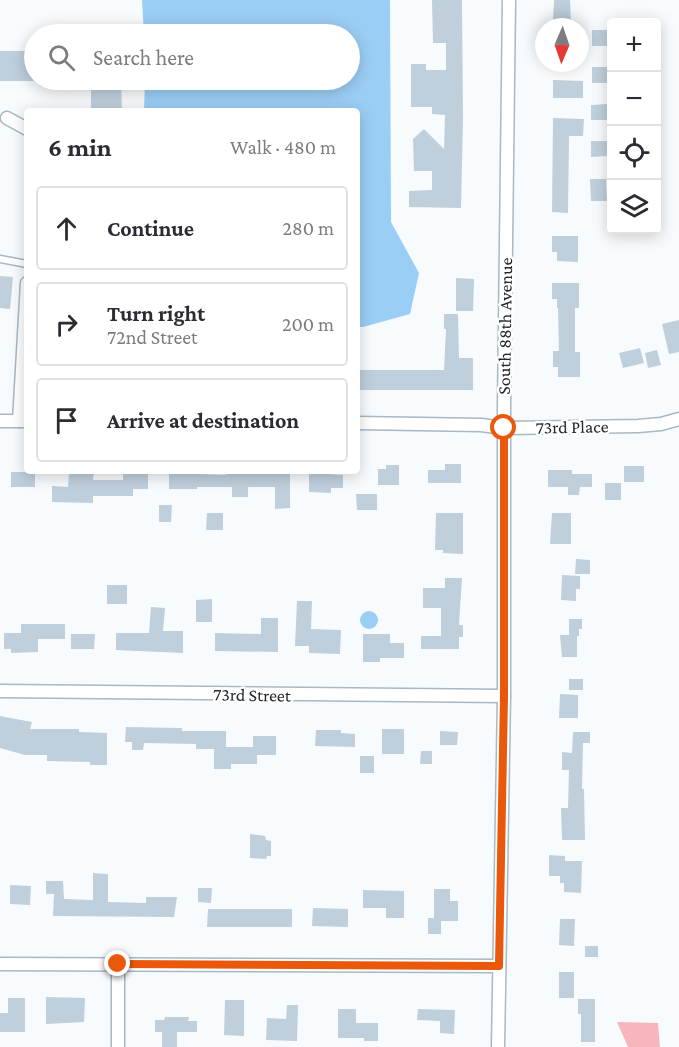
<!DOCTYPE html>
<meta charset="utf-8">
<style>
body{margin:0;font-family:"Crimson Pro",serif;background:#f7f7f7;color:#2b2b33}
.controls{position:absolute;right:18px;top:18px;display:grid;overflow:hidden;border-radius:6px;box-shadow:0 3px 15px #0003}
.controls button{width:54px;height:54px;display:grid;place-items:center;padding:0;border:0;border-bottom:2px solid #e1e1e2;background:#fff;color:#2b2b33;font:30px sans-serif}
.compass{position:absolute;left:535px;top:18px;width:54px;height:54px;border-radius:50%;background:#fff;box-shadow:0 3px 15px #0003;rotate:182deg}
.stop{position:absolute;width:18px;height:18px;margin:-14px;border:4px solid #ea580c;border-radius:50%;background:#fff}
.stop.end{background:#ea580c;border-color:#fff;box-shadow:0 2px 6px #0008}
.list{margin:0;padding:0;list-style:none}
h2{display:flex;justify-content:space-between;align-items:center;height:78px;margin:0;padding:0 24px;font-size:26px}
h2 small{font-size:20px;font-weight:400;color:#7c7c81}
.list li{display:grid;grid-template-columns:39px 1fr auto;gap:18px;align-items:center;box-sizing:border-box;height:84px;margin:0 12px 12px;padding:0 12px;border:2px solid #e1e1e2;border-radius:6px}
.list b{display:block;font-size:22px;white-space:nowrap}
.list p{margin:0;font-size:20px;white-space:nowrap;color:#7c7c81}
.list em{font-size:20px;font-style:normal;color:#7c7c81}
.icon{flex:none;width:33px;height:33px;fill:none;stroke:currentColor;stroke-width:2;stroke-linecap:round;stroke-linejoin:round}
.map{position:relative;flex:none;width:679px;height:1047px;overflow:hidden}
.search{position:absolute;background:#fff;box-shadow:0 3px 15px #0003;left:24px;top:24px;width:336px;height:66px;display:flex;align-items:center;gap:15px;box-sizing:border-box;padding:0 21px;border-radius:33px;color:#7c7c81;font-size:22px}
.panel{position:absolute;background:#fff;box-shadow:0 3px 15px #0003;left:24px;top:108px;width:336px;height:366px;border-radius:6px}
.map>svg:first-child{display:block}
.green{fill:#f6b6bc}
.water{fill:#9bcef5}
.building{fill:#bfcfdc}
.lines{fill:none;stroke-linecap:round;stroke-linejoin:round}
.service-casing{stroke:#a8b8c4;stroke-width:9}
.minor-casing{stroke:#a8b8c4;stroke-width:15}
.service{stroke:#fff;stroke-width:6}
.minor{stroke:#fff;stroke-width:12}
.route{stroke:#ea580c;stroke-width:8}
.labels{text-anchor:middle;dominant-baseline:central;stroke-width:5;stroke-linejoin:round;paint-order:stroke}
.street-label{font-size:18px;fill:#22282d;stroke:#fff}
</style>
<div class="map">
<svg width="679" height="1047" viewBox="0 0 679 1047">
<rect width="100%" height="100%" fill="#f7fbfd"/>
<path class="green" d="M 617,1022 L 658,1023 L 660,1047 L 628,1047 Z"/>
<g class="water">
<path d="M 142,0 L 390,0 L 391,222 L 419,273 L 410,314 L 363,327 L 357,327 L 357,111 L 144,111 L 145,80 L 350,80 L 350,34 L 144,34 Z"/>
<circle cx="369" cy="620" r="9"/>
</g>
<g class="building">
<path d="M 432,0 L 462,0 L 463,120 L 461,208 L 409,207 L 409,191 L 432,190 L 432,171 L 414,171 L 413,139 L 424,129 L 444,149 L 445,115 L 432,114 L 432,107 L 411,107 L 411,64 L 426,64 L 426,70 L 446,70 L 446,43 L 433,43 Z"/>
<path d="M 554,0 L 570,0 L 571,24 L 553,23 Z"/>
<rect x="592" y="30" width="16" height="16"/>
<rect x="0" y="51" width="34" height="30"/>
<rect x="592" y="67" width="16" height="16"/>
<path d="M 91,80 L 121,80 L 122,111 L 91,111 Z"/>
<path d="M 553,80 L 583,81 L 583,98 L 553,98 Z"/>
<path d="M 607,104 L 607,120 L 591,120 L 591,105 Z"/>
<path d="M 553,118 L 584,119 L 583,136 L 569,136 L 568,213 L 552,212 Z"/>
<path d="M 591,141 L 607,141 L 607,156 L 591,157 Z"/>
<path d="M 590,179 L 606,179 L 607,201 L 591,201 Z"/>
<path d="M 552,236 L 578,236 L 578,262 L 557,261 L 557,252 L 552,252 Z"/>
<path d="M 0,276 L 13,277 L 10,309 L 0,308 Z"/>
<path d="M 456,278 L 474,279 L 473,311 L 456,311 Z"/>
<path d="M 552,283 L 579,283 L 579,308 L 575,308 L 575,352 L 580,352 L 580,377 L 558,377 L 558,367 L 553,367 L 553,351 L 559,351 L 558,308 L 557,308 L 557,299 L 552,299 Z"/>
<path d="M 444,314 L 458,314 L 459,358 L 473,358 L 473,390 L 357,390 L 357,370 L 444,370 L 446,329 L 444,329 Z"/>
<path d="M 679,320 L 679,352 L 669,354 L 662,324 Z"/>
<path d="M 640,348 L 644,363 L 623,368 L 619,353 Z"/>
<path d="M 657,350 L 661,365 L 648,368 L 645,353 Z"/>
<path d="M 445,464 L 461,464 L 461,483 L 428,483 L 428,470 L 445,470 Z"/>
<path d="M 386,465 L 399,465 L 399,485 L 378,485 L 378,469 L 386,469 Z"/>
<rect x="624" y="466" width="20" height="16"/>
<path d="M 548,470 L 572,470 L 572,474 L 592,474 L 592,487 L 580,487 L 579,495 L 568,495 L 568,487 L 548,487 Z"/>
<path d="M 281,471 L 290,472 L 290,508 L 275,509 L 275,487 L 248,487 L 248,497 L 232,497 L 232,487 L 197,487 L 197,489 L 169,489 L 169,473 L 226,475 L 226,472 Z"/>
<rect x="11" y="472" width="24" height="15"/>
<path d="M 69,472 L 94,472 L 93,480 L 123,480 L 123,472 L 148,472 L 148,489 L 133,489 L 133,496 L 93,496 L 93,503 L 52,502 L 52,486 L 68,487 Z"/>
<path d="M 309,473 L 343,475 L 343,488 L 331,488 L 331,493 L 309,492 Z"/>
<rect x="605" y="483" width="16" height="17"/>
<path d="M 356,494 L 377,494 L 377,510 L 357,510 Z"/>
<path d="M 159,505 L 172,505 L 171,522 L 159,522 Z"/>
<path d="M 207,513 L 223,513 L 223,530 L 206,530 Z"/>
<path d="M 436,513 L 463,513 L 463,554 L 443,553 L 443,550 L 435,550 Z"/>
<path d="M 552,513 L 571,513 L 571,544 L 550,544 Z"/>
<path d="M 576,559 L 590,560 L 590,574 L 575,574 Z"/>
<path d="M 562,575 L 580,576 L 580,589 L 576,589 L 576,601 L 561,600 Z"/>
<path d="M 445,578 L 462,578 L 459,625 L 463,625 L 463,637 L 459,637 L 459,649 L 421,649 L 421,636 L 441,636 L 441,608 L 423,608 L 423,588 L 445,588 Z"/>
<rect x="107" y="585" width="20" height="19"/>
<path d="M 212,599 L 212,622 L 196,622 L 196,600 Z"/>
<path d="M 297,601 L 312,601 L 311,629 L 341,630 L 340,654 L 309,653 L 309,646 L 295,646 Z"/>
<path d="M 151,607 L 165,608 L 163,631 L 183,631 L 183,653 L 116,650 L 116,633 L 149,633 Z"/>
<path d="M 261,618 L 278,618 L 278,652 L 215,651 L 215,633 L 261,634 Z"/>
<path d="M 569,619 L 582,619 L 582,629 L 579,629 L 579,636 L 577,636 L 577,657 L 562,657 L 560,635 L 569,635 Z"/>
<path d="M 21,624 L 65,624 L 65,639 L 38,639 L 38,652 L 11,653 L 11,649 L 4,649 L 4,633 L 21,633 Z"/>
<path d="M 71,634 L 95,634 L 94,649 L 71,649 Z"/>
<path d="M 363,634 L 390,634 L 390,643 L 404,643 L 404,658 L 380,658 L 380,662 L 363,662 Z"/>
<rect x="569" y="679" width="14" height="11"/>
<path d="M 560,694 L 578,695 L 578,718 L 559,718 Z"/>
<path d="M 0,716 L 32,722 L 30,729 L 79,729 L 79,732 L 107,733 L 107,765 L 90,765 L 90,762 L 47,761 L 47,755 L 25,755 L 0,748 Z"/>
<path d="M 126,727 L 182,728 L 182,731 L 226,731 L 226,747 L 253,747 L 253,736 L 276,736 L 276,755 L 257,755 L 257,764 L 231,764 L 231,769 L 214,769 L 214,749 L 196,749 L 196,744 L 144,743 L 143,750 L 132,750 L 132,742 L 125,742 Z"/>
<rect x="382" y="729" width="22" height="25"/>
<path d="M 316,730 L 341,730 L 341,733 L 355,734 L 355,747 L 315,746 Z"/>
<path d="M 440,731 L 458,732 L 457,745 L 440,745 Z"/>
<path d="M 573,732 L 590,732 L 590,743 L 583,743 L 582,789 L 584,789 L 585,840 L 562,840 L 561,808 L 568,808 L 569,770 L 562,770 L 562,752 L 572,753 Z"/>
<path d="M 421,751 L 432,751 L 432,764 L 420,764 Z"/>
<rect x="360" y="756" width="14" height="17"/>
<path d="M 250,834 L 265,836 L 266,840 L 271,841 L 271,856 L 267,856 L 266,859 L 250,858 Z"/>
<path d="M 549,855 L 565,856 L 565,861 L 582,861 L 581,893 L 564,892 L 564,883 L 560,883 L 560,876 L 549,876 Z"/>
<path d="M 93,873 L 108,874 L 108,902 L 146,903 L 146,897 L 177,897 L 174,917 L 53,916 L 54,894 L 46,894 L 46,881 L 63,881 L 64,899 L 93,900 Z"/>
<path d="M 10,885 L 31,886 L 30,905 L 10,904 Z"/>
<path d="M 198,888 L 212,888 L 211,903 L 198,902 Z"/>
<path d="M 434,889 L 450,889 L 450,901 L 458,901 L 458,921 L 441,921 L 441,934 L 428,934 L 428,918 L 434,918 Z"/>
<path d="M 363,890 L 404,891 L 404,918 L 386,918 L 386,908 L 363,908 Z"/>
<path d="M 313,908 L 348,909 L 348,927 L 312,926 Z"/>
<path d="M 208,909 L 292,909 L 292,927 L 207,927 Z"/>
<path d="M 560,919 L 575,919 L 574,946 L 559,945 Z"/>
<rect x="585" y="946" width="13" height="11"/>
<rect x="559" y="972" width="15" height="26"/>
<path d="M 46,997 L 85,998 L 84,1022 L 46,1024 Z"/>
<path d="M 8,998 L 25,998 L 25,1032 L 0,1032 L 0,1013 L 8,1013 Z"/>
<path d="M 578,999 L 595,999 L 595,1042 L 581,1042 L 581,1014 L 578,1014 Z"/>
<path d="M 225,1000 L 244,1000 L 244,1036 L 224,1035 Z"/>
<path d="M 287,1005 L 298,1005 L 297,1041 L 266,1040 L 267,1018 L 286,1019 Z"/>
<path d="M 338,1009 L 356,1009 L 356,1023 L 378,1023 L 378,1041 L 364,1041 L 364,1038 L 338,1038 Z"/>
<path d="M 418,1009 L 455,1010 L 454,1034 L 440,1033 L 440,1021 L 417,1020 Z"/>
<path d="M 165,1017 L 189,1017 L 188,1021 L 197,1021 L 197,1032 L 177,1032 L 177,1047 L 162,1047 L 162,1032 L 155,1032 L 155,1020 L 164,1020 Z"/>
</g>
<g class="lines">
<defs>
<path id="service" d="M 0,259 L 27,264"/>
<g id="minor">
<path d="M 7,118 L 27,129"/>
<path d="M 0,421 L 26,421"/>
<path d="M 19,421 L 27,283"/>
<path d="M 357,423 L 481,425 L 504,428 L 638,426 L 661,424 L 679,419"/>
<path d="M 0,691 L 504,696"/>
<path d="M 0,964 L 499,966"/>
<path d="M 118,1047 L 118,964"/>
<path d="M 498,1047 L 504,696 L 504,406 L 509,0"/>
</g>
</defs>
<use href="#service" class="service-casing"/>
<use href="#minor" class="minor-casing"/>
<use href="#service" class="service"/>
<use href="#minor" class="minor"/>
</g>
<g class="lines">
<path class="route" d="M 118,964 L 499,966 L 504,696 L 504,428"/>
</g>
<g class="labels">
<g class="street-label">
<text transform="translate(505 326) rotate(-89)">South 88th Avenue</text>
<text transform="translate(572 427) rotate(-1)">73rd Place</text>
<text transform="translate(252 695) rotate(1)">73rd Street</text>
</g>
</g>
</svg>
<div class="controls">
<button>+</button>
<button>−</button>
<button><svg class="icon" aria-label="locate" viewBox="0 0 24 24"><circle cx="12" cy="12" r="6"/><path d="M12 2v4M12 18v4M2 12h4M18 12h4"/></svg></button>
<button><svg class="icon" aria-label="layers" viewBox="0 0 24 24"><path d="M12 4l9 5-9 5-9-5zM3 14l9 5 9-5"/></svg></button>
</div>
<svg class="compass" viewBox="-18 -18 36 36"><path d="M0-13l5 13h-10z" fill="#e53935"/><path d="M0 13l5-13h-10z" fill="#7c7c81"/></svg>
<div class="stop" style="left:504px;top:428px"></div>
<div class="stop end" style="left:118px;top:964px"></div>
<div class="search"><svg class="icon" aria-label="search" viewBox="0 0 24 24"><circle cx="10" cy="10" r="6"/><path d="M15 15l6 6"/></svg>Search here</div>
<section class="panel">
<h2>6 min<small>Walk · 480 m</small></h2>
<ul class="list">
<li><svg class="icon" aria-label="ahead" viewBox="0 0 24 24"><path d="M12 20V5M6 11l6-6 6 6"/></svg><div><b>Continue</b></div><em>280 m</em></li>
<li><svg class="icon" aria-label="right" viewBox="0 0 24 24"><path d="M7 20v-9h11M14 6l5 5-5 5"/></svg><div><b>Turn right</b><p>72nd Street</p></div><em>200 m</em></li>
<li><svg class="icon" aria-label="arrive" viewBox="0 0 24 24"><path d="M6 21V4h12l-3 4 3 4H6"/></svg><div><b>Arrive at destination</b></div></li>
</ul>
</section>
</div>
